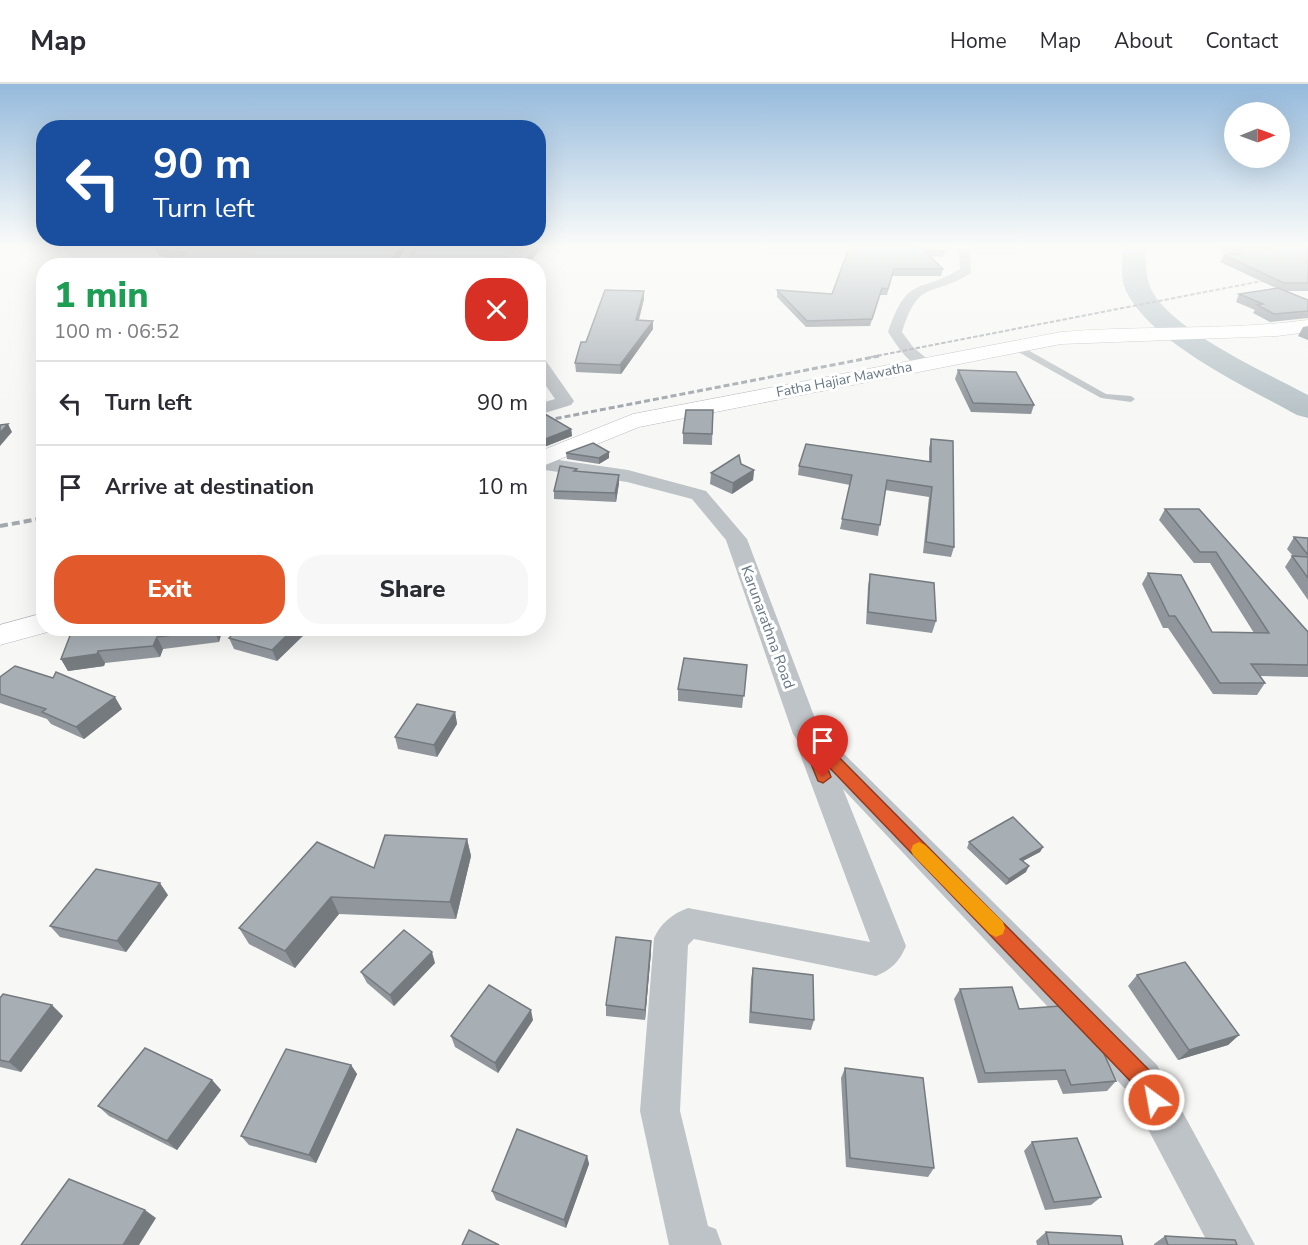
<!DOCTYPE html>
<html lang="en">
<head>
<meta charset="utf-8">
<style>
  :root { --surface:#fff; --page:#f7f7f7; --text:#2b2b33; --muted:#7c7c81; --line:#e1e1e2; --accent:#e25a2b }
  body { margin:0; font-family:"Nunito Sans",sans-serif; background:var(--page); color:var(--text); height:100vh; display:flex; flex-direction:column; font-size:22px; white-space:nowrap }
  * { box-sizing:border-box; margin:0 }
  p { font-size:20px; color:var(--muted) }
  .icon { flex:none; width:33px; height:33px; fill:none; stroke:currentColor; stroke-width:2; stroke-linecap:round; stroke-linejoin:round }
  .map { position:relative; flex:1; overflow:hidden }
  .sheet { position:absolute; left:36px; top:174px; width:510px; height:378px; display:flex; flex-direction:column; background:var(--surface); border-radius:24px; box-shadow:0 6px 24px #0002 }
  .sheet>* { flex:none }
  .hud { position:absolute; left:36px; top:36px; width:510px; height:126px; border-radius:24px; box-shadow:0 6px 24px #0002; background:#1a4fa0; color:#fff; overflow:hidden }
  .needle { width:39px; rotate:89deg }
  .buttons { position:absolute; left:1224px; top:18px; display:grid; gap:12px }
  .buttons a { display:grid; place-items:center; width:66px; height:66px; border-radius:50%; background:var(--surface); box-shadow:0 6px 24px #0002; font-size:30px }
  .pin { position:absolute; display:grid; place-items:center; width:51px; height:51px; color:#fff; margin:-62px -26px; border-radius:50% 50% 50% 0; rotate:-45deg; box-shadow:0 0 6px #0007 }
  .pin .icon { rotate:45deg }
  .me { position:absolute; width:66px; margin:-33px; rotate:328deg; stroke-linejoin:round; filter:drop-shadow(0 0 4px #0008) }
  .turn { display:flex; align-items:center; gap:21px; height:126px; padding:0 18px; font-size:27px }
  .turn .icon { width:78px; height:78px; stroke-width:2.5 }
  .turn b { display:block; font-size:42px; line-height:51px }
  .round { display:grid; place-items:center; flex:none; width:63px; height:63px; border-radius:24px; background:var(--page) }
  .overview { display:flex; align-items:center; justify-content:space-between; height:102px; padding:0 18px }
  h1 { font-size:36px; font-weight:800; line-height:45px; color:#1e9e55 }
  .action { display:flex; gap:12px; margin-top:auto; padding:12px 18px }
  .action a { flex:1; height:69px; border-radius:24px; background:var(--accent); color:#fff; font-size:24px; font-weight:800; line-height:69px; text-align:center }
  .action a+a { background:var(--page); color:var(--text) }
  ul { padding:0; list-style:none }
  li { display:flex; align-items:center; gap:18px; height:84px; padding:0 18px; border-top:2px solid var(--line) }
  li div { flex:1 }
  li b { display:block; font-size:22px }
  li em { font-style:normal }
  header { display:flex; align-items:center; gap:36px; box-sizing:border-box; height:84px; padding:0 30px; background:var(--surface); border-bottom:2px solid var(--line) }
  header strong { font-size:28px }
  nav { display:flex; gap:33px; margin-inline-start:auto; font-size:21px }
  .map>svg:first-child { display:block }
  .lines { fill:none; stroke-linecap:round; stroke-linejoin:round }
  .river { fill:#b9c4c9; fill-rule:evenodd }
  .secondary-casing { stroke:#b3b8bd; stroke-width:1 }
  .lane { fill:#bec3c7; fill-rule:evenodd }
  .street { fill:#bec3c7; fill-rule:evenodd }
  .secondary { fill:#fff; fill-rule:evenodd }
  .rail-far2 { stroke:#a2a8ae; stroke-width:2; stroke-dasharray:4.5 2; stroke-linecap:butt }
  .rail-far1 { stroke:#a2a8ae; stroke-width:3; stroke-dasharray:6 3; stroke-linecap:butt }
  .rail { stroke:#a2a8ae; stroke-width:4; stroke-dasharray:8 4; stroke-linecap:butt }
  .wall { fill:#90969c }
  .shaded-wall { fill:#757a7f }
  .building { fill:#a7afb5; stroke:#757a7f; stroke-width:1.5 }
  .route { fill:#e25a2b; stroke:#933a1c; stroke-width:1.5 }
  .slow { fill:#f59e0b }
  .labels { text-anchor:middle; stroke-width:6; stroke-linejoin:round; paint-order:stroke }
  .far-street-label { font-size:14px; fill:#677785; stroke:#fff }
  .street-label { font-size:15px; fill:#677785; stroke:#fff }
</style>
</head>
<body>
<header>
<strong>Map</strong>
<nav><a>Home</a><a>Map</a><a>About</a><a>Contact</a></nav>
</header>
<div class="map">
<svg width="1308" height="1161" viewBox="0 0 1308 1161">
  <rect width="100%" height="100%" fill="#f7f8f5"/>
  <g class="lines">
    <path class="river" d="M1123 161H1145C1146 176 1145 194 1152 207 1173 247 1267 289 1308 311V334L1297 331C1247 303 1152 260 1126 207 1120 194 1122 176 1123 161Z"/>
    <defs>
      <g id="secondary">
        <path d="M1308 236V248L1277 252 1061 260 639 343 538 384V368L633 330 1061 248C1143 241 1226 247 1308 236Z"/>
        <polygon points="44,529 44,544 55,546 0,561 0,541"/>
      </g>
    </defs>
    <use href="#secondary" class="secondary-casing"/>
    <polygon class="lane" points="1013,261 1019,261 1106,310 1131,312 1135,315 1131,318 1101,314 1013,265"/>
    <g class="street">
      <polygon points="410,161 422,161 408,182 395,182"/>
      <path d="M958 161H970L971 189C931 214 919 194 902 248L913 263 932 279 930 282C911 287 897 261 888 248 908 190 917 211 960 185Z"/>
      <polygon points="538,272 544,274 574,317 571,321 538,331 538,320 555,315 538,290"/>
      <path d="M538 373 628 386 706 407 747 455 819 645 1157 981 1255 1161H1209L1129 1009 843 705 906 862C900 877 891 886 876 892L694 855 688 861 680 1027 708 1142 716 1145 722 1161H669L640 1027 654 854C661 839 672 830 688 824L870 858 797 662 799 659 793 650 726 456 692 415 627 398 538 385Z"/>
    </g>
    <use href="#secondary" class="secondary"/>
    <polyline class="rail-far2" points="871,273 1308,188"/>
    <polyline class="rail-far1" points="538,338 879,272"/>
    <polyline class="rail" points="0,442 44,434"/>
  </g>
  <g class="wall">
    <polygon points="163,161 407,161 398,176 409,176 417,161 544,161 527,182 163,182 177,175 159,172 156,165"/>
    <polygon points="904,161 945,167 943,173 929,172 943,185 941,192 892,192 887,211 880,211 870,242 806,243 777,213 777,206 832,210"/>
    <polygon points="1214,161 1308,161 1308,207 1285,207 1308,216 1308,234 1270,238 1253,229 1255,226 1236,218 1239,210 1276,204 1220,178 1224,171 1228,171"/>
    <polygon points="644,215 639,236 653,245 621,290 576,288 575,279 586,258"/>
    <polygon points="1308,242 1308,256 1298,252 1303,243"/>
    <polygon points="958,286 1034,321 1031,330 971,328 955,295"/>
    <polygon points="538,326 571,345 572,352 544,363 538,356"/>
    <polygon points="713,326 712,361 683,360 683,349"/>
    <polygon points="931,355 954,463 951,473 923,469 929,413 885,406 878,452 840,445 850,401 798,391 799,382 929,378 929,364"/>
    <polygon points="566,369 609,374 599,380 567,375"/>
    <polygon points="577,385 577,387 619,391 619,399 616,418 554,415 554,407"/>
    <polygon points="754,386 753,396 732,410 710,400 711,389"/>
    <polygon points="1165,425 1199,425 1308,548 1308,593 1260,592 1265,599 1257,611 1213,610 1168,544 1163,544 1142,500 1148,489 1212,548 1254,549 1210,479 1194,479 1159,436"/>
    <polygon points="1294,453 1308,454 1308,516 1285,483 1292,472 1293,472 1287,465"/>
    <polygon points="870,490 936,537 932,549 866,540 868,502"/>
    <polygon points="73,544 223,544 219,558 163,565 160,573 105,579 104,582 68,587 61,575"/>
    <polygon points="238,544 311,544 277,577 234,565 229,554"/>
    <polygon points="747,581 742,624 678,617 678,605"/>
    <polygon points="0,593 122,625 84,655 51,640 47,635 0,619"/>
    <polygon points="455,628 457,640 437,673 398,665 395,653"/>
    <polygon points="467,755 471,772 456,835 339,830 295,884 249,860 239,844 374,784"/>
    <polygon points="969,758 1043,763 1040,768 1023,777 1026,788 1006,801 967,764"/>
    <polygon points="168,811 126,868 60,853 50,842"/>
    <polygon points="651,857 651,868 645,936 606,932 606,921"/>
    <polygon points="435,879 394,922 367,899 361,888"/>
    <polygon points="753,884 814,936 811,946 749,939 751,895"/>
    <polygon points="1137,891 1239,951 1228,961 1178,976 1128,902"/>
    <polygon points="960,905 1019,925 1116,997 1107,1007 1063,1010 1057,996 978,999 954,915"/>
    <polygon points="0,914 63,932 21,988 0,983"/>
    <polygon points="533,936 498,989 455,963 451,952"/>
    <polygon points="351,981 357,990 316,1079 249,1061 241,1052"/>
    <polygon points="845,984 934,1084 928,1093 846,1083 841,994"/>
    <polygon points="212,996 221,1006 177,1066 109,1032 98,1022"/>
    <polygon points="1032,1058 1101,1113 1091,1121 1045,1126 1024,1067"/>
    <polygon points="587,1072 589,1080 566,1144 496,1116 492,1107"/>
    <polygon points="1046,1148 1123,1161 1037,1161 1036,1157"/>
    <polygon points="1165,1152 1237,1161 1154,1161 1154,1160"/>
  </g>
  <g class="shaded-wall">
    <polygon points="402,161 407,161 395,182 392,177"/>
    <polygon points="538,161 544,161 527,182 520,182"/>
    <polygon points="644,207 644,215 636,245 636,236"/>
    <polygon points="653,237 653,245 621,290 620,281"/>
    <polygon points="8,340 12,348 0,362 0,349"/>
    <polygon points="571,345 572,352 544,363 543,356"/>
    <polygon points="609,368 609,374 599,380 599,374"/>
    <polygon points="754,386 753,396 732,410 733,399"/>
    <polygon points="619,391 619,399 616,418 615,409"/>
    <polygon points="214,544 223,544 219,558 214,546"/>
    <polygon points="294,544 311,544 277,577 272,566"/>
    <polygon points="157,553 163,565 160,573 153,562"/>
    <polygon points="98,567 105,579 104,582 68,587 61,575"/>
    <polygon points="115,613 122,625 84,655 76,643"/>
    <polygon points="455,628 457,640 437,673 434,661"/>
    <polygon points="467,755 471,772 456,835 450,818"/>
    <polygon points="1043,763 1040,768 1017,780 1020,775"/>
    <polygon points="1029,782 1026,788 1006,801 1009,795"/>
    <polygon points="160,799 168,811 126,868 117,857"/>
    <polygon points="331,813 339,830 295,884 285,867"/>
    <polygon points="651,857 651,868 645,936 645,926"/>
    <polygon points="432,868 435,879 394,922 390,911"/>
    <polygon points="52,921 63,932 21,988 9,978"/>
    <polygon points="531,926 533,936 498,989 495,979"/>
    <polygon points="1239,951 1228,961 1178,976 1189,966"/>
    <polygon points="351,981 357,990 316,1079 309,1071"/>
    <polygon points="212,996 221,1006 177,1066 167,1057"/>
    <polygon points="587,1072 589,1080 566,1144 564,1136"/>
    <polygon points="145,1126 156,1134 139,1161 123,1161"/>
  </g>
  <g class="building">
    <polygon points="163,161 402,161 392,177 409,176 417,161 538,161 520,182 163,182 187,169 156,165"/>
    <polygon points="850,161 904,161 945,167 922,165 943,185 894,185 888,205 882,204 872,235 807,237 777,206 832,210"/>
    <polygon points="1228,161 1308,161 1308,199 1284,199 1224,171 1240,170"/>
    <polygon points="1278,204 1308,216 1308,227 1274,230 1257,221 1263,220 1239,210"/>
    <polygon points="605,206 644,207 636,236 653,237 620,281 575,279 581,258 586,258"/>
    <polygon points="958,286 1016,288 1034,321 973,319"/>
    <polygon points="538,326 571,345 543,356 538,350"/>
    <polygon points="686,326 713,326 712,350 683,349"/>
    <polygon points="8,340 0,349 0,341"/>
    <polygon points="931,355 953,357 954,463 926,458 932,403 887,396 880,441 842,435 852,391 799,382 806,360 931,378"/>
    <polygon points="593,359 609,368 599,374 566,369"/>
    <polygon points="739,371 741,380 754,386 733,399 711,389"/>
    <polygon points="560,382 577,385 574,387 619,391 615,409 554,407"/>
    <polygon points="1165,425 1199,425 1308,548 1308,581 1251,580 1265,599 1220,599 1175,532 1169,532 1148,489 1181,491 1212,548 1269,549 1216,468 1200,468"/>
    <polygon points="1294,453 1308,454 1308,471"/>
    <polygon points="1292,472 1308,473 1308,494"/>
    <polygon points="870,490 934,499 936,537 868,528"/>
    <polygon points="73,544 214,544 214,546 157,553 153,562 98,567 97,570 61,575"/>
    <polygon points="238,544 294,544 272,566 229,554"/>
    <polygon points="684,574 747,581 744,612 678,605"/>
    <polygon points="15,582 53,594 56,588 115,613 76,643 42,628 46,625 0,610 0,593"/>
    <polygon points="417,620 455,628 434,661 395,653"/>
    <polygon points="1013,733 1043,763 1020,775 1029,782 1009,795 969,758"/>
    <polygon points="385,751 467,755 450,818 331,813 285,867 239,844 317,758 374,784"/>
    <polygon points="96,785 160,799 117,857 50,842"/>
    <polygon points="404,846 432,868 390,911 361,888"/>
    <polygon points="616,853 651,857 645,926 606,921"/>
    <polygon points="1185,878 1239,951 1189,966 1137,891"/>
    <polygon points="753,884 813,891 814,936 751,928"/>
    <polygon points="489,901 531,926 495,979 451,952"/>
    <polygon points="1012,903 1019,925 1061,922 1101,963 1116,997 1071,1001 1065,986 985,989 960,905"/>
    <polygon points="3,910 52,921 9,978 0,976 0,914"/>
    <polygon points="145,964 212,996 167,1057 98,1022"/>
    <polygon points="286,965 351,981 309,1071 241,1052"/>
    <polygon points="845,984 923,994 934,1084 850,1074"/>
    <polygon points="517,1045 587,1072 564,1136 492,1107"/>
    <polygon points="1077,1054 1101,1113 1054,1118 1032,1058"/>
    <polygon points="69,1095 145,1126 123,1161 21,1161"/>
    <polygon points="469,1146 499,1161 462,1161"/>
    <polygon points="1046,1148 1121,1152 1123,1161 1049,1161"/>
    <polygon points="1165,1152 1235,1156 1237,1161 1168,1161"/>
  </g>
  <linearGradient id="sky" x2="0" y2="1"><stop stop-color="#95badc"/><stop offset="0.5" stop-color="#fbfcfa"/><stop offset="1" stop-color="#fbfcfa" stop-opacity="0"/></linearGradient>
  <rect width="1308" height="324" fill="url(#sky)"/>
  <polygon class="route" points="807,645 812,646 1150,987 1165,1016 1161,1023 1154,1026 1146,1023 1135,1002 826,680 831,693 823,699 818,697 799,650"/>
  <polygon class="slow" points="919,758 925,761 1003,838 1005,844 1003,850 996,853 990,850 913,771 911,766 913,761"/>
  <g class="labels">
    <g class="far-street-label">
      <text transform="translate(844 295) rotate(-11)" y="5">Fatha Hajiar Mawatha</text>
    </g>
    <g class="street-label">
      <text transform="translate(768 543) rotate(70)" y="5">Karunarathna Road</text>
    </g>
  </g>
</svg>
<div class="buttons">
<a><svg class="needle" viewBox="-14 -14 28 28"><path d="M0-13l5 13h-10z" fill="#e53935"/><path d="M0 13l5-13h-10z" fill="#7c7c81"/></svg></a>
</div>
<div class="pin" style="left:823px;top:693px;background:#d93025"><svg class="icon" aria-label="arrive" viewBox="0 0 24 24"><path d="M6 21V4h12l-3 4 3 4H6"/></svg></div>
<svg class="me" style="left:1154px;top:1016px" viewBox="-20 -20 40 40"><circle r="17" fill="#e25a2b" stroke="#fff" stroke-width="3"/><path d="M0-11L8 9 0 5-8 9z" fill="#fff"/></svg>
<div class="hud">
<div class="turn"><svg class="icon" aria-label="left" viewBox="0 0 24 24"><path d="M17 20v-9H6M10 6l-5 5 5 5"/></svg><div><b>90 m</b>Turn left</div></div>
</div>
<section class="sheet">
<div class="overview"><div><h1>1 min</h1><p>100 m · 06:52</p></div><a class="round" style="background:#d93025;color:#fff"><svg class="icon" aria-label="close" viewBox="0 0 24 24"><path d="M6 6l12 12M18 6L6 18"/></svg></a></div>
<ul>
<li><svg class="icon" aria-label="left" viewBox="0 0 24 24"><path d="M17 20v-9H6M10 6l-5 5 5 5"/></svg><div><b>Turn left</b></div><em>90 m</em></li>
<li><svg class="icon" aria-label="arrive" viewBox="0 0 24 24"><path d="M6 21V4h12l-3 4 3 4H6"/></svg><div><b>Arrive at destination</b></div><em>10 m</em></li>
</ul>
<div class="action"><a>Exit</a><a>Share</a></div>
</section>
</div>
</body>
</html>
